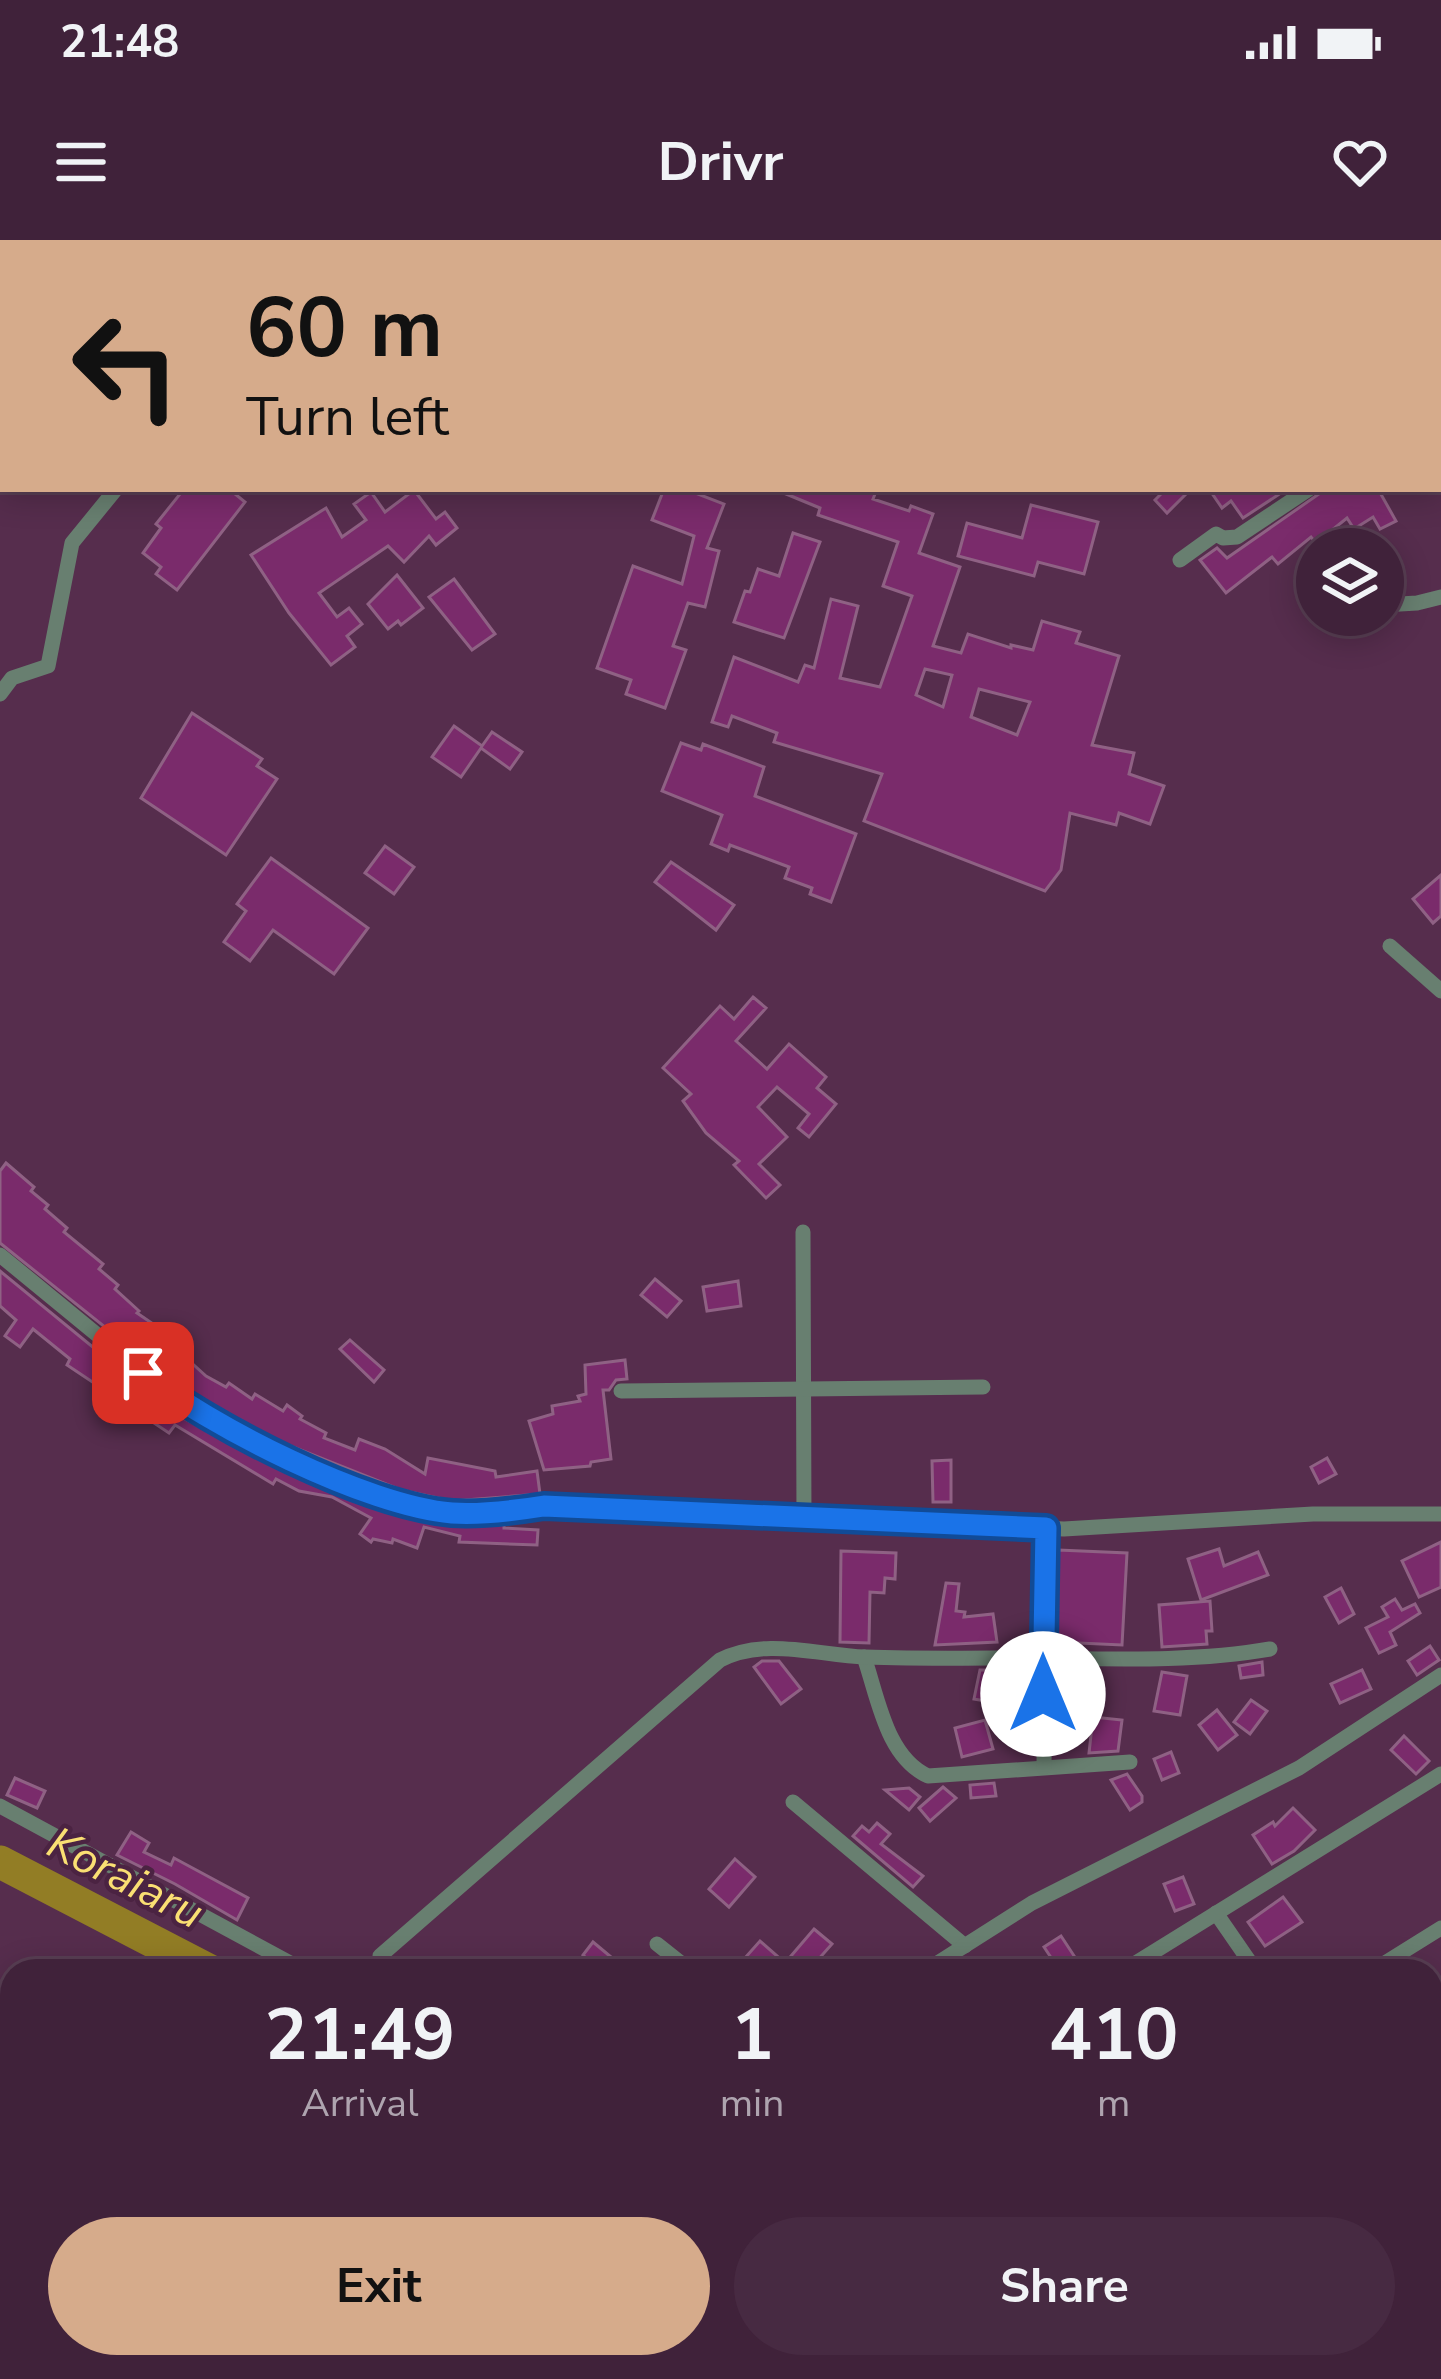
<!DOCTYPE html>
<html lang="en">
<head>
<meta charset="utf-8">
<style>
  :root { --surface:#40223a; --page:#472a42; --text:#f1f3f6; --muted:#aea4af; --line:#593f54; --accent:#d6ab8b }
  body { margin:0; font-family:"Nunito Sans",sans-serif; background:var(--page); color:var(--text); height:100vh; display:flex; flex-direction:column; font-size:45px; white-space:nowrap }
  * { box-sizing:border-box; margin:0 }
  p { font-size:39px; color:var(--muted) }
  .icon { flex:none; width:66px; height:66px; fill:none; stroke:currentColor; stroke-width:2; stroke-linecap:round; stroke-linejoin:round }
  .map { position:relative; flex:1; overflow:hidden }
  .side { position:absolute; left:0px; top:1719px; width:1443px; height:420px; display:flex; flex-direction:column; background:var(--surface); border-radius:36px 36px 0 0; box-shadow:0 6px 30px #0003,0 0 0 3px var(--line) }
  .side>* { flex:none }
  .guide { position:absolute; left:0px; top:0px; width:1443px; height:252px; box-shadow:0 6px 30px #0003,0 0 0 3px var(--line); background:#d6ab8b; color:#111; overflow:hidden }
  .buttons { position:absolute; left:1296px; top:288px; display:grid; gap:24px }
  .buttons a { display:grid; place-items:center; width:108px; height:108px; border-radius:50%; background:var(--surface); box-shadow:0 6px 30px #0003,0 0 0 3px var(--line); font-size:60px }
  .pin { position:absolute; display:grid; place-items:center; width:102px; height:102px; color:#fff; margin:-51px; border-radius:24px; box-shadow:0 6px 18px #0006 }
  .me { position:absolute; width:132px; margin:-66px; rotate:0deg; stroke-linejoin:round; filter:drop-shadow(0 0 9px #0008) }
  .turn { display:flex; align-items:center; gap:42px; height:252px; padding:0 48px; font-size:54px }
  .turn .icon { width:156px; height:156px; stroke-width:2.5 }
  .turn b { display:block; font-size:84px; line-height:102px }
  .eta { display:flex; justify-content:space-evenly; align-items:center; height:204px; text-align:center }
  .eta b { font-size:72px; font-weight:700; line-height:84px }
  .button { display:flex; gap:24px; margin-top:auto; padding:24px 48px }
  .button a { flex:1; height:138px; border-radius:72px; background:var(--accent); color:#111; font-size:48px; font-weight:700; line-height:138px; text-align:center }
  .button a+a { background:var(--page); color:var(--text) }
  .status { display:flex; justify-content:space-between; align-items:center; height:84px; padding:0 60px; background:var(--surface); direction:ltr }
  .status svg { height:33px; fill:currentColor }
  header { display:flex; justify-content:space-between; align-items:center; height:156px; padding:0 48px; background:var(--surface); font-size:54px; font-weight:700 }
  .map>svg:first-child { display:block }
  .lines { fill:none; stroke-linecap:round; stroke-linejoin:round }
  .river { stroke:#927d25; stroke-width:33 }
  .building { fill:#7a2b6b; stroke:#8f6184; stroke-width:3; fill-rule:evenodd }
  .street { stroke:#687f70; stroke-width:15 }
  .route-casing { stroke:#114b97; stroke-width:30 }
  .route { stroke:#1a73e8; stroke-width:21 }
  .labels { text-anchor:middle; stroke-width:9; stroke-linejoin:round; paint-order:stroke }
  .water-label { font-size:45px; font-style:italic; fill:#fadf73; stroke:#4b2342 }
</style>
</head>
<body>
<div class="status"><b>21:48</b><svg viewBox="0 0 49 12"><path d="M0 12V9h3v3zM5 12V6h3v6zM10 12V3h3v9zM15 12V0h3v12zM26 1h20v11H26zM47 4h2v5h-2z"/></svg></div>
<header><svg class="icon" aria-label="menu" viewBox="0 0 24 24"><path d="M4 6h16M4 12h16M4 18h16"/></svg>Drivr<svg class="icon" aria-label="heart" viewBox="0 0 24 24"><path d="M12 20l-8-8c-3-5 5-10 8-4 3-6 11-1 8 4z"/></svg></header>
<div class="map">
<svg width="1441" height="2139" viewBox="0 0 1441 2139">
  <rect width="100%" height="100%" fill="#562d4d"/>
  <g class="lines">
    <g class="river">
      <polyline points="0,1622 210,1731"/>
      <polyline points="947,2127 966,2139"/>
    </g>
  </g>
  <g class="building">
    <polygon points="184,249 229,249 245,262 177,350 156,334 161,327 143,313 161,288 156,284"/>
    <polygon points="664,249 685,249 724,264 707,308 719,311 705,367 688,363 673,406 686,410 665,468 626,454 631,440 597,428 633,326 682,344 694,296 652,280"/>
    <path d="M774 249H877L873 259 909 271 911 266 933 274 919 313 960 327 933 406 961 413 968 394 1011 408V405L1033 410 1042 381 1080 392 1076 403 1119 416 1092 505 1134 513 1129 534 1164 546 1150 584 1119 573 1116 585 1070 573 1061 630 1045 651 864 581 882 534 774 502 777 493 732 476 728 487 712 482 734 417 798 442 805 425 814 428 831 359 858 366 840 438 880 447 912 356 883 346 898 302 818 275 820 268ZM925 429 952 435 943 467 916 455ZM979 449 1030 462 1017 495 971 477Z"/>
    <polygon points="1166,249 1191,249 1167,273 1155,260"/>
    <polygon points="1209,249 1287,249 1243,278 1231,261 1222,268"/>
    <polygon points="1326,249 1378,249 1396,281 1380,289 1373,277 1354,289 1347,278 1316,303 1311,297 1278,324 1272,317 1226,353 1200,320 1217,308 1227,318"/>
    <polygon points="414,250 436,279 445,272 457,288 436,305 429,296 404,322 388,306 319,353 337,377 349,368 362,384 347,396 355,407 331,425 289,373 251,315 326,268 342,297 366,280 354,264 371,252 385,272"/>
    <polygon points="1031,265 1098,282 1084,334 1038,322 1034,336 958,316 967,283 1022,298"/>
    <polygon points="793,293 820,302 784,398 734,382 745,351 750,352 758,329 779,336"/>
    <polygon points="397,335 423,368 401,385 398,381 388,389 368,364"/>
    <polygon points="454,339 495,394 472,410 429,357"/>
    <polygon points="192,473 262,519 257,526 277,539 226,615 141,558"/>
    <polygon points="454,486 482,506 492,492 522,512 510,529 481,508 461,537 432,517"/>
    <polygon points="681,503 701,510 703,504 764,527 755,556 856,594 831,662 810,654 812,648 785,638 789,627 730,605 728,611 711,604 722,575 662,551"/>
    <polygon points="385,606 414,627 394,654 365,633"/>
    <polygon points="271,618 368,688 334,734 273,690 250,721 224,702 246,671 237,664"/>
    <polygon points="671,622 734,665 716,690 655,642"/>
    <polygon points="1441,635 1441,676 1433,683 1413,659"/>
    <polygon points="753,757 766,768 736,801 767,829 789,804 826,837 817,848 836,864 809,897 798,888 809,874 777,847 758,867 787,897 759,924 780,945 766,958 734,925 739,921 706,893 683,861 691,854 663,828 720,766 734,779"/>
    <polygon points="6,923 34,947 31,951 48,965 45,969 67,988 64,992 103,1024 99,1029 118,1045 115,1049 139,1071 137,1073 178,1101 173,1106 206,1136 226,1147 229,1143 252,1159 255,1154 283,1171 287,1165 302,1176 300,1179 326,1193 324,1198 355,1210 359,1199 385,1209 425,1234 428,1218 495,1231 496,1237 537,1231 540,1254 452,1261 401,1250 283,1203 186,1152 0,1003 0,931"/>
    <polygon points="0,1031 172,1172 272,1225 396,1274 449,1285 504,1284 504,1288 538,1290 537,1305 459,1302 460,1296 424,1287 417,1308 393,1299 392,1303 373,1299 371,1302 360,1294 371,1278 332,1257 299,1251 276,1239 273,1244 175,1185 169,1193 67,1125 70,1119 33,1089 20,1107 5,1096 16,1080 0,1066"/>
    <polygon points="655,1039 681,1061 667,1077 641,1055"/>
    <polygon points="738,1041 741,1066 707,1071 703,1047"/>
    <polygon points="350,1100 384,1130 374,1142 340,1109"/>
    <polygon points="625,1120 627,1139 616,1140 609,1150 603,1150 611,1219 591,1222 590,1226 544,1230 529,1181 553,1174 552,1166 580,1161 578,1156 586,1154 585,1125"/>
    <polygon points="1327,1218 1336,1234 1319,1243 1311,1227"/>
    <polygon points="951,1220 951,1262 933,1262 932,1221"/>
    <polygon points="1441,1302 1441,1347 1419,1357 1402,1321"/>
    <polygon points="1219,1309 1224,1326 1258,1312 1268,1335 1201,1360 1188,1319"/>
    <polygon points="1058,1310 1127,1313 1122,1405 1057,1402"/>
    <polygon points="841,1311 896,1313 895,1339 885,1338 884,1353 870,1352 869,1403 840,1402"/>
    <polygon points="946,1343 959,1344 956,1371 965,1372 964,1377 993,1374 997,1402 935,1405"/>
    <polygon points="1341,1348 1354,1374 1339,1383 1325,1357"/>
    <polygon points="1395,1359 1402,1370 1415,1364 1420,1373 1390,1392 1396,1405 1379,1413 1366,1388 1388,1377 1382,1367"/>
    <polygon points="1210,1361 1212,1391 1206,1391 1207,1404 1162,1407 1159,1365"/>
    <polygon points="1430,1406 1439,1420 1417,1435 1408,1421"/>
    <polygon points="762,1421 779,1421 801,1449 781,1464 754,1427"/>
    <polygon points="1262,1422 1263,1435 1241,1438 1239,1426"/>
    <polygon points="980,1430 997,1430 991,1462 974,1459"/>
    <polygon points="1362,1430 1371,1449 1340,1463 1331,1444"/>
    <polygon points="1162,1432 1187,1436 1180,1475 1154,1471"/>
    <polygon points="1251,1460 1267,1471 1250,1494 1234,1482"/>
    <polygon points="1217,1470 1237,1495 1218,1510 1199,1485"/>
    <polygon points="1093,1477 1122,1480 1118,1511 1089,1513"/>
    <polygon points="985,1480 993,1509 962,1517 955,1488"/>
    <polygon points="1404,1496 1429,1521 1416,1534 1391,1510"/>
    <polygon points="1171,1512 1179,1533 1162,1540 1154,1519"/>
    <polygon points="1127,1534 1142,1556 1142,1562 1130,1570 1111,1540"/>
    <polygon points="15,1538 45,1551 37,1568 7,1555"/>
    <polygon points="994,1543 996,1556 971,1558 970,1545"/>
    <polygon points="943,1547 956,1558 930,1581 919,1568"/>
    <polygon points="909,1548 920,1557 909,1570 885,1550"/>
    <polygon points="1293,1568 1315,1590 1294,1611 1272,1624 1253,1595 1273,1582 1275,1586"/>
    <polygon points="877,1583 890,1594 881,1604 923,1636 913,1647 853,1596 862,1586 869,1592"/>
    <polygon points="131,1592 149,1603 144,1612 171,1625 174,1618 248,1658 237,1680 175,1644 117,1615"/>
    <polygon points="735,1619 755,1637 729,1667 709,1649"/>
    <polygon points="1183,1637 1194,1664 1175,1671 1164,1644"/>
    <polygon points="1283,1657 1302,1682 1265,1706 1248,1682"/>
    <polygon points="814,1689 832,1704 808,1731 759,1731 744,1719 760,1701 785,1723"/>
    <polygon points="1061,1696 1084,1731 1060,1731 1044,1707"/>
    <polygon points="593,1702 611,1717 600,1730 583,1715"/>
  </g>
  <g class="lines">
    <g class="street">
      <polyline points="286,0 288,3"/>
      <polyline points="425,0 427,3"/>
      <polyline points="569,0 572,3"/>
      <polyline points="155,3 156,0"/>
      <polyline points="324,3 327,0"/>
      <polyline points="515,3 518,0"/>
      <polyline points="630,3 633,0"/>
      <polyline points="1316,3 1320,0"/>
      <polyline points="1440,164 1441,163"/>
      <polyline points="1180,320 1216,294 1223,298 1237,297 1309,249"/>
      <polyline points="1383,365 1417,363 1441,357"/>
      <polyline points="0,454 12,438 48,426 72,303 116,249"/>
      <polyline points="1390,706 1441,751"/>
      <polyline points="803,992 804,1279"/>
      <polyline points="0,1015 179,1162 278,1214 398,1262 451,1273 500,1272 544,1266 1064,1289 1313,1274 1441,1274"/>
      <polyline points="621,1151 983,1147"/>
      <path d="M864 1417C878 1457 886 1517 928 1536L1130 1522"/>
      <polyline points="1044,1527 1046,1288"/>
      <polyline points="793,1562 965,1706"/>
      <polyline points="0,1566 305,1731"/>
      <polyline points="1216,1673 1256,1731"/>
      <polyline points="657,1704 691,1731"/>
      <path d="M380 1716 720 1420C765 1397 817 1415 865 1417 923 1419 982 1418 1040 1418 1116 1419 1195 1422 1270 1409"/>
      <polyline points="925,1731 1032,1663 1299,1528 1441,1435"/>
      <polyline points="1123,1731 1441,1534"/>
      <polyline points="1372,1731 1441,1688"/>
      <polyline points="1431,1838 1441,1831"/>
      <polyline points="1431,1951 1441,1944"/>
      <polyline points="1282,2127 1297,2139"/>
      <polyline points="1179,2139 1199,2127"/>
      <polyline points="1419,2139 1441,2121"/>
    </g>
  </g>
  <g class="lines">
    <defs>
      <path id="route" d="M143 1133C209 1186 367 1266 452 1273 482 1275 513 1271 544 1266L1046 1288 1043 1454"/>
    </defs>
    <use href="#route" class="route-casing"/>
    <use href="#route" class="route"/>
  </g>
  <g class="labels">
    <g class="water-label">
      <text transform="translate(126 1637) rotate(27)" y="16">Koraiaru</text>
    </g>
  </g>
</svg>
<div class="buttons">
<a><svg class="icon" aria-label="layers" viewBox="0 0 24 24"><path d="M12 4l9 5-9 5-9-5zM3 14l9 5 9-5"/></svg></a>
</div>
<div class="pin" style="left:143px;top:1133px;background:#d93025"><svg class="icon" aria-label="arrive" viewBox="0 0 24 24"><path d="M6 21V4h12l-3 4 3 4H6"/></svg></div>
<svg class="me" style="left:1043px;top:1454px" viewBox="-20 -20 40 40"><circle r="19" fill="#fff"/><path d="M0-13L10 11 0 6-10 11z" fill="#1a73e8"/></svg>
<div class="guide">
<div class="turn"><svg class="icon" aria-label="left" viewBox="0 0 24 24"><path d="M17 20v-9H6M10 6l-5 5 5 5"/></svg><div><b>60 m</b>Turn left</div></div>
</div>
<section class="side">
<div class="eta">
<div><b>21:49</b><p>Arrival</p></div>
<div><b>1</b><p>min</p></div>
<div><b>410</b><p>m</p></div>
</div>
<div class="button"><a>Exit</a><a>Share</a></div>
</section>
</div>
</body>
</html>
